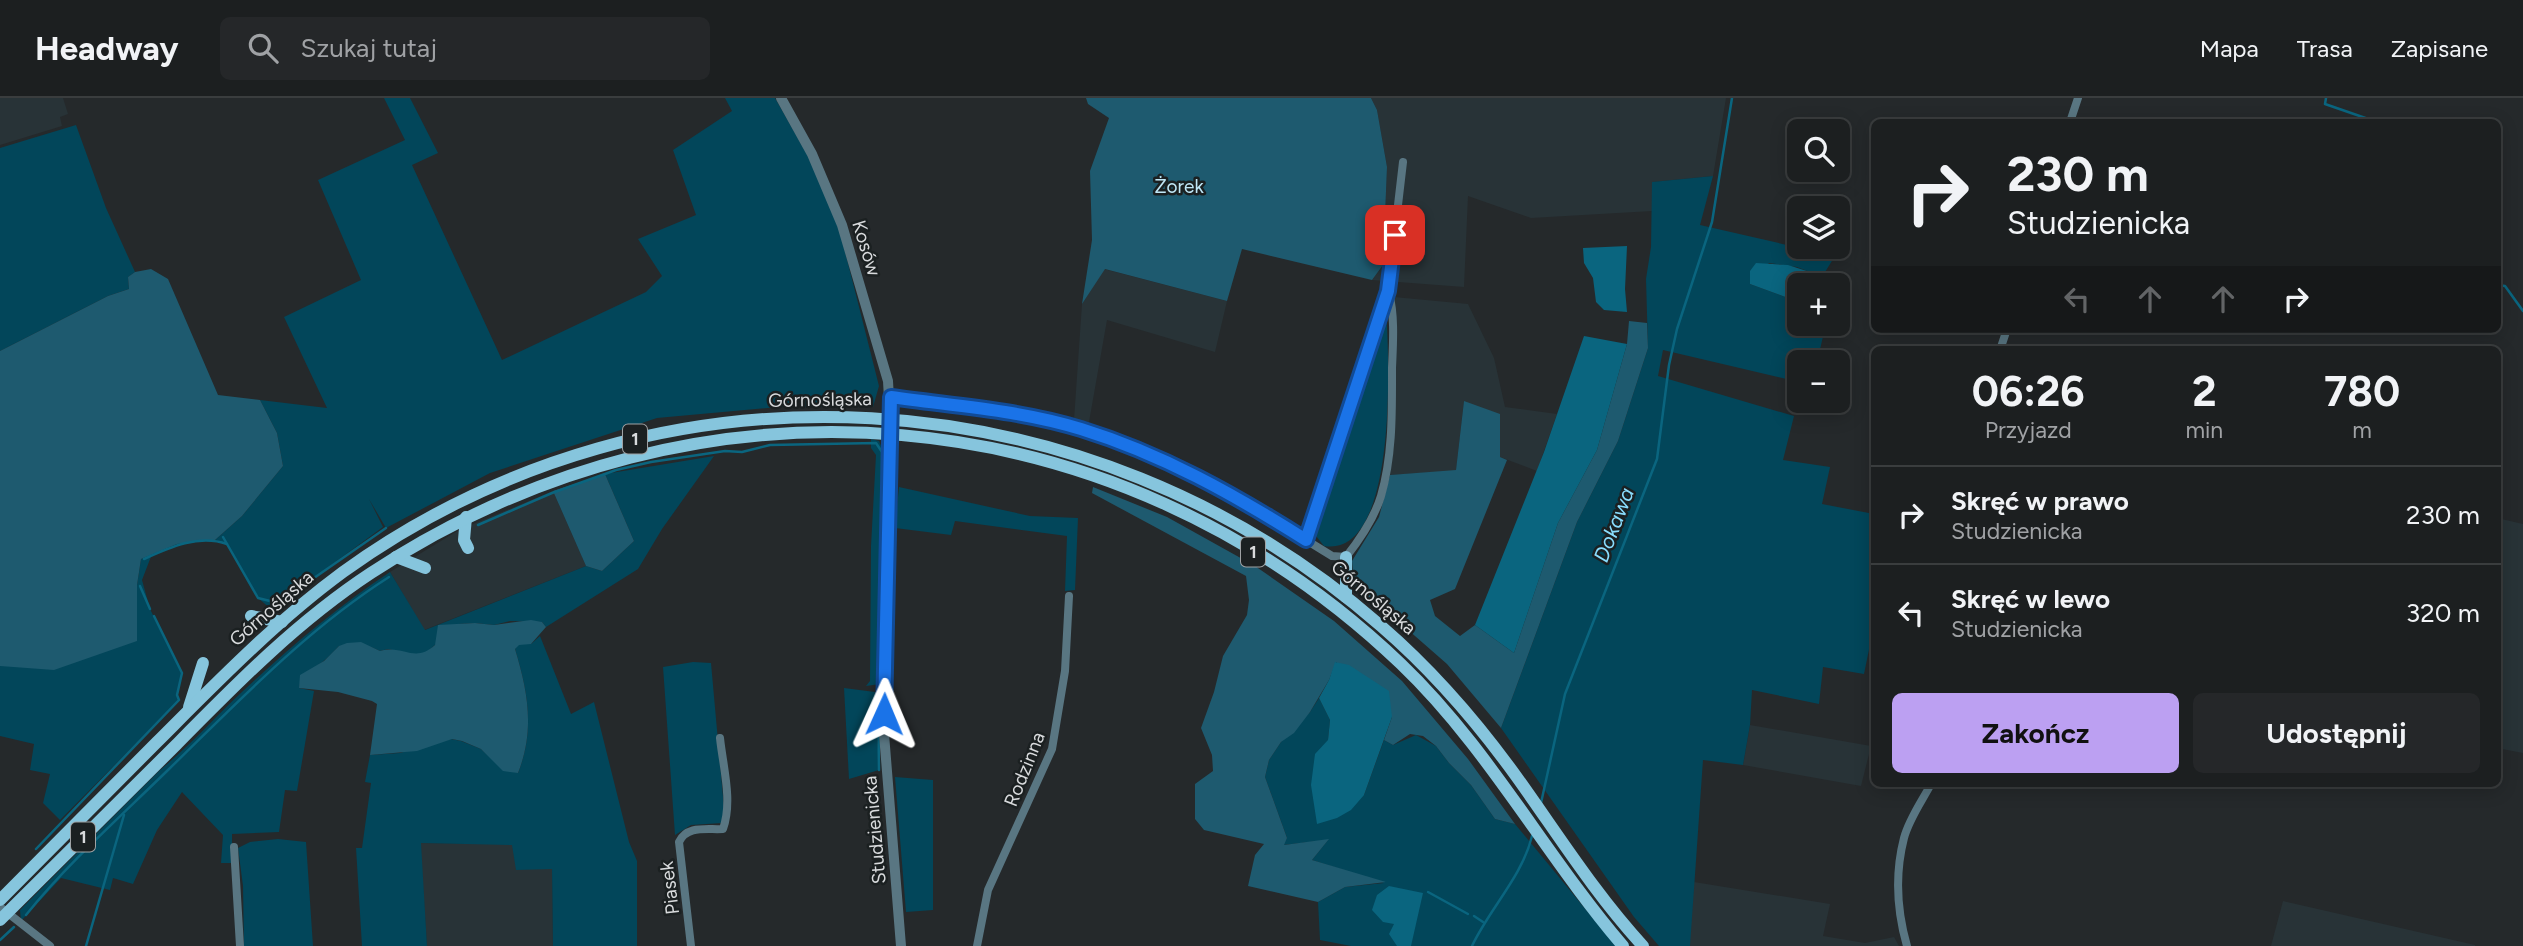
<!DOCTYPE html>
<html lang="pl">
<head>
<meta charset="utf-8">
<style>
  :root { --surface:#1c1f20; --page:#252729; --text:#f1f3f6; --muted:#a0a2a5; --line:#3a3d3e; --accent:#bca0f2 }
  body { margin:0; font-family:Figtree,sans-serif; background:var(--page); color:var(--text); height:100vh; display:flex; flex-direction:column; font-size:26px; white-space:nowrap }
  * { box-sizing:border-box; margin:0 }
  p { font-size:23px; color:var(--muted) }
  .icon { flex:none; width:38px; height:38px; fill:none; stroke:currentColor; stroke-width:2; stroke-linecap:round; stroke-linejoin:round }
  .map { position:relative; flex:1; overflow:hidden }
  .panel { position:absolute; left:1871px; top:248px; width:630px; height:441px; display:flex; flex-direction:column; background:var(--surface); border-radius:10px; box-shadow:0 4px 18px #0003,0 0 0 2px var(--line) }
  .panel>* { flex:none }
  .banner { position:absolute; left:1871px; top:21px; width:630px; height:214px; border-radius:10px; box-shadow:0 4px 18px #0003,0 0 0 2px var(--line); background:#1c1f20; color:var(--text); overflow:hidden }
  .buttons { position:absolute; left:1787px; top:21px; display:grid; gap:14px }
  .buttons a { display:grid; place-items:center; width:63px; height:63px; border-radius:10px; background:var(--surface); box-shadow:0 4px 18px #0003,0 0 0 2px var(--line); font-size:35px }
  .pin { position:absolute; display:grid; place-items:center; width:60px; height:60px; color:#fff; margin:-30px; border-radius:14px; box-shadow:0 4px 10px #0006 }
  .me { position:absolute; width:77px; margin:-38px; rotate:1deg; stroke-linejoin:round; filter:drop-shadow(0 0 5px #0008) }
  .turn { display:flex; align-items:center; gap:24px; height:147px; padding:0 21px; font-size:32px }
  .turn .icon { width:91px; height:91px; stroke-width:2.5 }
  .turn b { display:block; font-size:49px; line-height:60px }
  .lanes { display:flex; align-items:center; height:66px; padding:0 21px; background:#0003; justify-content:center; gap:35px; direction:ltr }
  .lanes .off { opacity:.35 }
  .eta { display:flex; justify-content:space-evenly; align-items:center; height:119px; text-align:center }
  .eta b { font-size:42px; font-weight:700; line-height:49px }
  .button { display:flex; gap:14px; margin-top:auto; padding:14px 21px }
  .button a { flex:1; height:80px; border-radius:10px; background:var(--accent); color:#111; font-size:28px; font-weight:700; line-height:80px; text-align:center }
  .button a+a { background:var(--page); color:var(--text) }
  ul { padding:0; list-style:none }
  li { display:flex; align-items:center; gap:21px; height:98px; padding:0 21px; border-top:2px solid var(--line) }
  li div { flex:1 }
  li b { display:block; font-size:26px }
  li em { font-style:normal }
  header { display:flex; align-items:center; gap:42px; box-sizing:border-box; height:98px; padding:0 35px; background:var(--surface); border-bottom:2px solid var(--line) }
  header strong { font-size:33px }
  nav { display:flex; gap:38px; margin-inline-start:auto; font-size:24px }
  .search { width:490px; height:63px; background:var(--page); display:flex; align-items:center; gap:18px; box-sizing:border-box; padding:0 24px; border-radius:10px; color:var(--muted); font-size:26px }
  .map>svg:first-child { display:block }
  .built { fill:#283337 }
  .green { fill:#02465a }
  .forest { fill:#1e5a6f }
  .water { fill:#0a657f }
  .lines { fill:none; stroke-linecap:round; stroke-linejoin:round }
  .stream { stroke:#0a657f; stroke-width:2.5 }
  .minor { stroke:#597682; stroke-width:8 }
  .tertiary { stroke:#597682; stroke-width:10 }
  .primary { stroke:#86c5dd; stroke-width:12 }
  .route-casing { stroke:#114b97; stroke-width:18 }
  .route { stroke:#1a73e8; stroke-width:12 }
  .labels { text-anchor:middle; stroke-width:5; stroke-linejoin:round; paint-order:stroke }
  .shield { fill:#1b2021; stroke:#9fa2a4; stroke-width:2 }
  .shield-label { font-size:18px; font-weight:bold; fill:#d8dadc }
  .park-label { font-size:19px; fill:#bfe7f7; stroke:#1b2021 }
  .street-label { font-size:19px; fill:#d8dadc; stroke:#1b2021 }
  .water-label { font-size:21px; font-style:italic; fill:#89ddfd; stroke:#1b2021 }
</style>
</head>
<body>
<header>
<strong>Headway</strong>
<div class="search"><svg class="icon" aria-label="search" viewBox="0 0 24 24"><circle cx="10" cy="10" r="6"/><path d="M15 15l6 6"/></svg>Szukaj tutaj</div>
<nav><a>Mapa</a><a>Trasa</a><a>Zapisane</a></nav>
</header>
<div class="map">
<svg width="2523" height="848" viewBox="0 0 2523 848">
  <rect width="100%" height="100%" fill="#25292b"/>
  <g class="built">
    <polygon points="0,0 63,0 68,16 60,19 62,28 0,47"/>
    <polygon points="1371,0 1726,0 1713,78 1653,84 1652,113 1531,120 1468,98 1464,189 1372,182 1383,167 1387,69 1377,12"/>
    <polygon points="1104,171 1227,203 1215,254 1107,222 1089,324 1074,322 1082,206"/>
    <polygon points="1394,199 1468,206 1494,260 1505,309 1557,316 1537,373 1500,359 1464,303 1456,373 1390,377 1394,347"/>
    <polygon points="553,393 586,468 424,532 390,474 459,432"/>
    <polygon points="2497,420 2523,426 2523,655 2497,650"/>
    <polygon points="1750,627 1871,648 1861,688 1743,667"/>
    <polygon points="420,745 513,746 552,770 553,848 427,848"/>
    <polygon points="1694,784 1830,806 1823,838 1865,845 1894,839 1899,848 1689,848"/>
    <polygon points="2283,803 2475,847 2475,848 2271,848"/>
  </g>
  <g class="green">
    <polygon points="384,0 410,0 438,55 412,67 502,262 646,194 662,178 638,141 696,117 673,52 732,13 725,0 775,0 831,98 879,288 873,309 779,309 657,320 490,375 386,430 369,401 383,429 271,511 258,500 227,446 215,442 242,418 283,368 277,335 260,302 327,310 284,219 361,182 318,82 405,42"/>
    <polygon points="76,27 106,110 135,174 128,179 129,191 108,198 0,253 0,50"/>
    <polygon points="1713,78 1700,127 1835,158 1817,187 1811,187 1810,174 1797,169 1769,165 1750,186 1799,204 1799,226 1826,226 1817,264 1799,264 1799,284 1663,252 1658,278 1794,318 1783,362 1830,369 1822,406 1874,416 1874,452 1871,465 1874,467 1874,527 1864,576 1823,569 1819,606 1752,592 1750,627 1743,667 1703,662 1690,848 1659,848 1634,819 1501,630 1577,424 1618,343 1648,250 1646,181 1651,149 1652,84"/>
    <path d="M1386 212C1389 256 1399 460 1324 448L1316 438V424Z"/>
    <polygon points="871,341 879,343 884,355 880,586 866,588 870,583 871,448 876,357 871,350"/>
    <path d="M714 358 662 431 638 471 546 529 542 524 510 523 494 527 475 525 458 526 426 555 414 557 388 551 380 553 371 549 339 548C335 552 331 557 326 561 315 571 302 573 299 590L314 593 297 693 285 692 279 734 232 736V765H221L223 737 182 694 157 732 133 786 113 780 110 792 61 780 21 823 20 812 160 672C190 648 215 619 243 593 289 550 337 509 390 474L425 532 586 468 602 473 634 443 605 376Z"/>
    <polygon points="899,389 1030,418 1078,420 1075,492 1065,493 1067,438 955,423 951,437 895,430"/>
    <polygon points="152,456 142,482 150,511 182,575 177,597 179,602 60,722 43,705 50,676 30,672 34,646 0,638 0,568 137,487 141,461"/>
    <path d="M540 538 571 616 594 604 629 744 637 763V848H553L552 771 516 772 512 747 421 745 427 848H362L356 750H362L371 685 365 684 370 657 400 655 451 641 461 643 481 651 492 661 518 675C535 632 528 594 515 551L518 546H531Z"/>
    <polygon points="693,564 711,565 724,710 722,725 691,727 675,737 663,569"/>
    <polygon points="844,590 875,594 879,672 849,681"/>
    <polygon points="1319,600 1330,622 1328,642 1364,697 1384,642 1393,647 1416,637 1436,648 1449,665 1471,687 1495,721 1515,726 1616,848 1351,848 1320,842 1318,804 1345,789 1384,785 1312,762 1328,742 1283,747 1287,740 1265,679 1269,662 1281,644 1310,614"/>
    <polygon points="895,679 933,682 933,812 906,814"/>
    <polygon points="278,741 306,744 313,848 244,848 243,788 238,750 250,744"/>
  </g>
  <g class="forest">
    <polygon points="1086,0 1371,0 1377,12 1387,69 1383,167 1372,182 1242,151 1227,203 1105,171 1082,206 1092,142 1090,73 1109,20 1088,6"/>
    <polygon points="151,171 168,181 218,297 260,302 277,335 283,368 242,418 215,442 177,446 141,461 137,487 137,543 54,572 0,568 0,253 108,198 129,191 128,179 135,174"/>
    <polygon points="1629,223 1647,225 1648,250 1618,343 1577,424 1501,630 1447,566 1391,517 1354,489 1352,463 1379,419 1390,377 1456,372 1464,303 1500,316 1500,359 1507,362 1455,491 1430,502 1435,518 1460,538 1475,527 1514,555 1558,425 1597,352 1627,246"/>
    <polygon points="605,376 634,443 602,473 586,468 553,393"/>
    <polygon points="1093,389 1167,419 1255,468 1334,523 1402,583 1468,661 1515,726 1495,721 1471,687 1449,665 1436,648 1423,638 1410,636 1393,647 1384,642 1392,619 1336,564 1329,582 1310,614 1294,635 1281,644 1269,662 1265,679 1287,740 1284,747 1329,741 1312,762 1386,784 1345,789 1318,804 1248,788 1255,757 1264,746 1204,732 1195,721 1195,686 1213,673 1212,657 1201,630 1214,594 1223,558 1247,517 1249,502 1246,478 1092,395"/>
    <path d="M531 522 542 524 546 529 531 546 519 547 515 551C528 594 535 632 518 675L503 673 481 651 462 643 452 641 417 653 370 657 377 606 372 603 338 594 299 590 300 577 324 563 339 548 347 545 361 544 380 553C404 546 414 566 435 547L438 527 475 525 494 527Z"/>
  </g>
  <g class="water">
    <polygon points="1627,148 1625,191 1627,214 1604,212 1596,204 1593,180 1584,165 1583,150"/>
    <polygon points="1756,165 1788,167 1810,174 1811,187 1799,187 1799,204 1750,186 1750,173"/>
    <polygon points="1584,238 1627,246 1597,352 1558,425 1514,555 1475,527 1544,354"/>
    <polygon points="1335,564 1349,567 1389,593 1392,619 1364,697 1351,712 1337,720 1317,726 1311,687 1315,656 1328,642 1330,622 1319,600 1329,582"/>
    <polygon points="1389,788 1423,795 1411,848 1397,848 1389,836 1394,826 1383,824 1372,812 1377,797"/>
  </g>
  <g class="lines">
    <g class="stream">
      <polyline points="2326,0 2325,6 2377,24"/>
      <polyline points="2497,187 2505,188 2523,213"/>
      <polyline points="478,427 552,395 616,372 651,364 725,353 742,354 770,347 876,345 882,354 882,381"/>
      <polyline points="223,439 258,500 278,505 386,430"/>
      <path d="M144 461C170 449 199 436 227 446"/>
      <polyline points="140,488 150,511"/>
      <polyline points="878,582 882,390"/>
      <polyline points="878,595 879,672"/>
      <polyline points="1541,705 1565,596 1657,361 1669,267 1677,231 1712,124 1732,0"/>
      <polyline points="36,751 179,602 177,597 182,575 154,518"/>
      <polyline points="1428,794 1468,816"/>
      <path d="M26 817C68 765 120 719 168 672 238 604 306 532 389 479"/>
      <polyline points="1474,818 1483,824"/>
      <polyline points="0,842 14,829"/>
      <polyline points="86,848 124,717"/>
      <path d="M1472 848C1490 810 1522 779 1532 738"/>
    </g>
    <g class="minor">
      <polyline points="2070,24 2078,0"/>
      <polyline points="2000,252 2007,231"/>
      <path d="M891 299C954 308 1020 312 1081 331 1161 355 1235 397 1306 442L1388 193 1403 64"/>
      <path d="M1306 442 1332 458 1346 459C1361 440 1374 421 1381 398 1393 357 1392 312 1392 270 1393 246 1395 218 1389 195"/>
      <polyline points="234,749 240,848"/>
      <polyline points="0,809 50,848"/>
      <path d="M691 848 679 744C687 727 707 732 723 731 733 703 723 669 720 640"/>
      <polyline points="977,848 988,792 1052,651 1065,573 1069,498"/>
      <path d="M1907 848C1897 813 1895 775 1904 740 1909 721 1922 703 1931 686"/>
    </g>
    <polyline class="tertiary" points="781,0 812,56 842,127 888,283 891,336 884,636 901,848"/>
    <g class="primary">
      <polyline points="466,419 464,442 468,450"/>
      <polyline points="396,459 425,470"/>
      <polyline points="1346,499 1346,459"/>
      <polyline points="251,518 282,524"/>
      <polyline points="189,609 203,565"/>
      <path d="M0 802C52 749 105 697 157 644 216 585 275 524 343 474 659 246 1090 274 1381 528 1432 572 1477 624 1516 678 1557 735 1595 796 1643 848"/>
      <path d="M0 822C59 764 118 705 177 646 238 584 298 523 371 475 699 259 1115 293 1401 566 1488 649 1545 757 1623 848"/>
    </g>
  </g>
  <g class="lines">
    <defs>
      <path id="route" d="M884 616 891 299C954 308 1020 312 1081 331 1162 356 1235 397 1306 442L1388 193 1395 137"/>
    </defs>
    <use href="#route" class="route-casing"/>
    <use href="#route" class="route"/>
  </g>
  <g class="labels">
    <g class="shield">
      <rect x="623" y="326.5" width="24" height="29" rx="5"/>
      <rect x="1241" y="439.5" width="24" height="29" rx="5"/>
      <rect x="71" y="724.5" width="24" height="29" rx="5"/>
    </g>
    <g class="shield-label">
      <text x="635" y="347">1</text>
      <text x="1253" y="460">1</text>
      <text x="83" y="745">1</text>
    </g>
    <g class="park-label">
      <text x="1179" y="95">Żorek</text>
    </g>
    <g class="street-label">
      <text transform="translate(867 150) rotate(73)" y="7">Kosów</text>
      <text transform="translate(820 301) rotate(-1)" y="7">Górnośląska</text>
      <text transform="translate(1374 499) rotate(40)" y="7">Górnośląska</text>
      <text transform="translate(271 510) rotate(-41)" y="7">Górnośląska</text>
      <text transform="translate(1024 671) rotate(-68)" y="7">Rodzinna</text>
      <text transform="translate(874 732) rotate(-95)" y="7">Studzienicka</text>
      <text transform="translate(669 790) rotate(-97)" y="7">Piasek</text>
    </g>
    <g class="water-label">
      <text transform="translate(1614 427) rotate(-69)" y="7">Dokawa</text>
    </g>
  </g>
</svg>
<div class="buttons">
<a><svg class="icon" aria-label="search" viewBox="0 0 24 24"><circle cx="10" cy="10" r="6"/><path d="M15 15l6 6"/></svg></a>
<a><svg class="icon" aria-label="layers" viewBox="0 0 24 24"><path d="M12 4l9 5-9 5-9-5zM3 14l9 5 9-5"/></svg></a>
<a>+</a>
<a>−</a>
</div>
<div class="pin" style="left:1395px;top:137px;background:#d93025"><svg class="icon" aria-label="arrive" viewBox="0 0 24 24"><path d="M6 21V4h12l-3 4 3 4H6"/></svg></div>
<svg class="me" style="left:884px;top:616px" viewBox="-20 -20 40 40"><path d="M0-17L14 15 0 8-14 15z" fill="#1a73e8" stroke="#fff" stroke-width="4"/></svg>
<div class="banner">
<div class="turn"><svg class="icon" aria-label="right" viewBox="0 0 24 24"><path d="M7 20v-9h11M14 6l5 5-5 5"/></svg><div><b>230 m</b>Studzienicka</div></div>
<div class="lanes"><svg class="icon off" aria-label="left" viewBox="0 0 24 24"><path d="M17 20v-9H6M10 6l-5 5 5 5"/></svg><svg class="icon off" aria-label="ahead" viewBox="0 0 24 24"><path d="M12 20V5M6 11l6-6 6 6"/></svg><svg class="icon off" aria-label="ahead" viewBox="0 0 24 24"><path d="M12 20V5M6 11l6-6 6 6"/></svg><svg class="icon" aria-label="right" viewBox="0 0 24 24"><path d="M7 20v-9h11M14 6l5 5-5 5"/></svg></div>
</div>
<section class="panel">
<div class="eta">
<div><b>06:26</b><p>Przyjazd</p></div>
<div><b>2</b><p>min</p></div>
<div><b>780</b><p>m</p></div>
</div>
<ul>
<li><svg class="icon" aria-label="right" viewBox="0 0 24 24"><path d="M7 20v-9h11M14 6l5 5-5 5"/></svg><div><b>Skręć w prawo</b><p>Studzienicka</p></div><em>230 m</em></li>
<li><svg class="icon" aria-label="left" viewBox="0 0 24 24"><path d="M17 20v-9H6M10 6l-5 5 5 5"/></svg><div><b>Skręć w lewo</b><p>Studzienicka</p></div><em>320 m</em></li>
</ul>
<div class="button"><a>Zakończ</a><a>Udostępnij</a></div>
</section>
</div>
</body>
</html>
